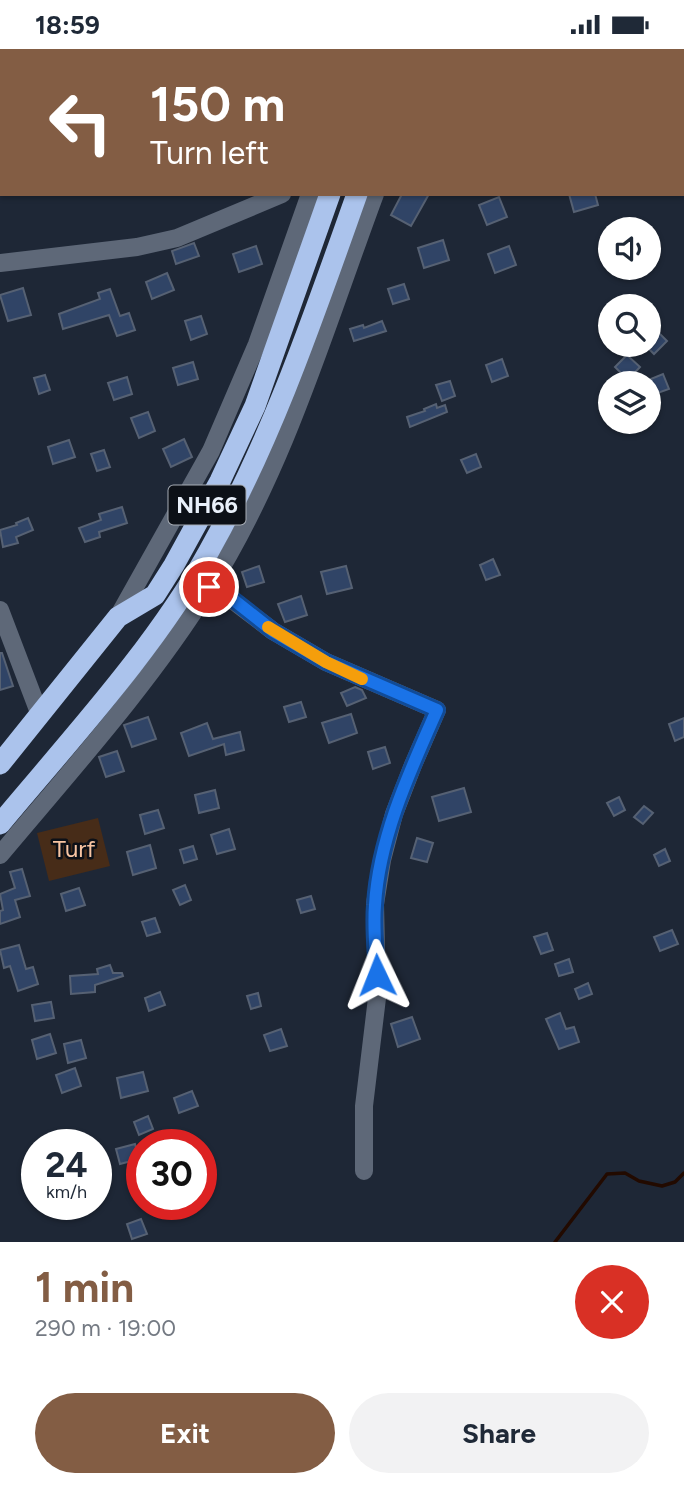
<!DOCTYPE html>
<html lang="en">
<head>
<meta charset="utf-8">
<style>
  :root { --surface:#fff; --page:#f2f2f3; --text:#1f2937; --muted:#747a83; --accent:#835d44 }
  body { margin:0; font-family:Figtree,sans-serif; background:var(--page); color:var(--text); height:100vh; display:flex; flex-direction:column; font-size:26px; white-space:nowrap }
  * { box-sizing:border-box; margin:0 }
  p { font-size:23px; color:var(--muted) }
  .icon { flex:none; width:38px; height:38px; fill:none; stroke:currentColor; stroke-width:2; stroke-linecap:round; stroke-linejoin:round }
  .map { position:relative; height:1193px; overflow:hidden }
  .panel { display:flex; flex-direction:column; background:var(--surface); flex:1 }
  .panel>* { flex:none }
  .banner { position:absolute; left:0px; top:0px; width:684px; height:147px; box-shadow:0 2px 5px #0004; background:#835d44; color:#fff; overflow:hidden }
  .buttons { position:absolute; left:598px; top:168px; display:grid; gap:14px }
  .buttons a { display:grid; place-items:center; width:63px; height:63px; border-radius:50%; background:var(--surface); box-shadow:0 2px 5px #0004; font-size:35px }
  .speed { position:absolute; left:21px; top:1080px; display:flex; gap:14px; font-size:35px; font-weight:700; text-align:center }
  .speed>* { display:grid; place-content:center; width:91px; height:91px; border-radius:50%; background:var(--surface); box-shadow:0 2px 5px #0004; line-height:1 }
  .speed small { font-size:18px; font-weight:400 }
  .speed .limit { border:10px solid #d22; background:#fff; color:#111 }
  .pin { position:absolute; display:grid; place-items:center; width:60px; height:60px; color:#fff; margin:-30px; border:4px solid #fff; border-radius:50%; box-shadow:0 2px 7px #0007 }
  .me { position:absolute; width:77px; margin:-38px; rotate:358deg; stroke-linejoin:round; filter:drop-shadow(0 0 5px #0008) }
  .turn { display:flex; align-items:center; gap:24px; height:147px; padding:0 35px; font-size:32px }
  .turn .icon { width:91px; height:91px; stroke-width:2.5 }
  .turn b { display:block; font-size:49px; line-height:60px }
  .round { display:grid; place-items:center; flex:none; width:74px; height:74px; border-radius:37px; background:var(--page) }
  .head { display:flex; align-items:center; justify-content:space-between; height:119px; padding:0 35px }
  h1 { font-size:42px; font-weight:700; line-height:52px; color:var(--accent) }
  .primary-button { display:flex; gap:14px; margin-top:auto; padding:14px 35px }
  .primary-button a { flex:1; height:80px; border-radius:42px; background:var(--accent); color:#fff; font-size:28px; font-weight:700; line-height:80px; text-align:center }
  .primary-button a+a { background:var(--page); color:var(--text) }
  .status { display:flex; justify-content:space-between; align-items:center; height:49px; padding:0 35px; background:var(--surface); direction:ltr }
  .status svg { height:19px; fill:currentColor }
  .map>svg:first-child { display:block }
  .green { fill:#472c18 }
  .lines { fill:none; stroke-linecap:round; stroke-linejoin:round }
  .stream { stroke:#220a00; stroke-width:3.5 }
  .building { fill:#304466; stroke:#566173; stroke-width:2 }
  .minor { stroke:#5e6878; stroke-width:18 }
  .highway { stroke:#abc3ec; stroke-width:21 }
  .route-casing { stroke:#114b97; stroke-width:18 }
  .route { stroke:#1a73e8; stroke-width:12 }
  .slow { stroke:#f59e0b; stroke-width:12 }
  .labels { text-anchor:middle; stroke-width:5; stroke-linejoin:round; paint-order:stroke }
  .shield { fill:#0c1017; stroke:#a7adb6; stroke-width:2 }
  .shield-label { font-size:23px; font-weight:bold; fill:#e9f0fa }
  .park-label { font-size:24px; fill:#f7c4a2; stroke:#0c1017 }
</style>
</head>
<body>
<div class="status"><b>18:59</b><svg viewBox="0 0 49 12"><path d="M0 12V9h3v3zM5 12V6h3v6zM10 12V3h3v9zM15 12V0h3v12zM26 1h20v11H26zM47 4h2v5h-2z"/></svg></div>
<div class="map">
<svg width="684" height="1193" viewBox="0 0 684 1193">
  <rect width="100%" height="100%" fill="#1e2736"/>
  <polygon class="green" points="98,769 110,817 49,832 37,784"/>
  <g class="lines">
    <polyline class="stream" points="555,1193 607,1125 625,1124 639,1132 662,1137 675,1133 684,1124"/>
  </g>
  <g class="building">
    <polygon points="402,145 429,145 411,177 391,166"/>
    <polygon points="569,145 595,145 598,156 574,163"/>
    <polygon points="499,148 507,168 487,176 479,156"/>
    <polygon points="443,191 449,211 424,219 418,199"/>
    <polygon points="194,194 199,207 176,215 172,202"/>
    <polygon points="256,197 262,215 239,223 233,205"/>
    <polygon points="509,197 516,216 495,224 488,205"/>
    <polygon points="167,224 174,241 152,250 146,233"/>
    <polygon points="404,235 409,250 393,255 388,240"/>
    <polygon points="23,239 31,266 8,272 0,246"/>
    <polygon points="110,240 120,267 129,264 135,281 117,287 109,266 63,280 59,265 100,250 98,244"/>
    <polygon points="201,267 207,285 191,291 185,272"/>
    <polygon points="382,272 386,282 354,292 350,280 363,276 364,279"/>
    <polygon points="649,274 667,292 654,305 649,300"/>
    <polygon points="627,306 640,318 628,331 615,318"/>
    <polygon points="502,310 508,327 492,333 486,316"/>
    <polygon points="193,313 198,330 178,336 173,319"/>
    <polygon points="663,325 669,340 652,346 649,334 646,332"/>
    <polygon points="45,326 50,341 39,345 34,329"/>
    <polygon points="127,328 132,345 114,351 108,334"/>
    <polygon points="450,332 455,347 442,352 436,336"/>
    <polygon points="436,355 437,359 445,356 447,363 410,378 407,368 425,362 424,360"/>
    <polygon points="148,363 155,382 139,389 131,369"/>
    <polygon points="184,390 192,408 171,418 163,400"/>
    <polygon points="69,391 75,408 53,415 48,398"/>
    <polygon points="104,401 110,418 97,422 91,405"/>
    <polygon points="476,405 481,418 467,424 461,411"/>
    <polygon points="122,458 127,474 99,483 100,488 85,493 79,479 101,471 99,465"/>
    <polygon points="28,469 33,481 16,488 18,494 3,498 0,481 17,476 16,474"/>
    <polygon points="493,510 500,526 486,531 480,516"/>
    <polygon points="259,517 264,533 247,538 242,523"/>
    <polygon points="346,517 352,539 327,545 321,523"/>
    <polygon points="301,547 307,566 285,573 278,555"/>
    <polygon points="0,604 2,604 13,637 0,641"/>
    <polygon points="355,638 362,641 366,649 347,657 341,644"/>
    <polygon points="301,653 306,668 289,673 284,658"/>
    <polygon points="351,665 357,684 329,694 322,674"/>
    <polygon points="148,668 156,690 132,698 124,676"/>
    <polygon points="684,669 684,688 675,692 669,675"/>
    <polygon points="207,674 213,690 240,683 244,701 226,706 224,695 189,707 181,684"/>
    <polygon points="385,698 390,714 373,720 368,703"/>
    <polygon points="117,702 124,722 106,728 99,708"/>
    <polygon points="464,739 471,763 439,772 432,748"/>
    <polygon points="215,741 219,759 199,764 195,746"/>
    <polygon points="619,748 625,761 614,767 607,754"/>
    <polygon points="644,757 653,764 643,775 634,768"/>
    <polygon points="158,761 164,779 145,785 140,766"/>
    <polygon points="229,780 235,800 217,805 211,786"/>
    <polygon points="417,789 433,794 427,813 411,809"/>
    <polygon points="150,796 156,819 133,826 127,803"/>
    <polygon points="193,797 197,810 184,814 180,801"/>
    <polygon points="665,800 670,812 659,817 654,806"/>
    <polygon points="22,820 30,847 15,851 20,868 0,875 0,862 3,861 0,845 15,839 10,823"/>
    <polygon points="185,836 191,851 180,856 173,841"/>
    <polygon points="79,839 85,856 66,862 61,845"/>
    <polygon points="311,847 315,860 301,864 297,851"/>
    <polygon points="155,869 160,883 147,887 142,873"/>
    <polygon points="672,881 678,895 660,902 654,888"/>
    <polygon points="547,884 553,901 541,905 534,888"/>
    <polygon points="19,896 26,920 33,918 38,935 18,942 10,917 4,919 0,901"/>
    <polygon points="569,910 573,923 559,927 555,915"/>
    <polygon points="110,916 113,924 122,924 123,927 95,936 95,943 71,945 70,927 98,925 97,920"/>
    <polygon points="588,934 592,945 579,950 575,940"/>
    <polygon points="160,943 165,956 149,962 145,949"/>
    <polygon points="258,944 261,957 251,960 247,947"/>
    <polygon points="51,953 54,969 35,972 32,956"/>
    <polygon points="560,964 566,980 574,978 579,993 559,1000 546,970"/>
    <polygon points="412,968 420,990 398,998 391,975"/>
    <polygon points="281,980 287,997 270,1002 264,986"/>
    <polygon points="50,985 56,1004 37,1010 32,991"/>
    <polygon points="81,991 86,1009 68,1014 64,995"/>
    <polygon points="75,1019 81,1037 62,1044 56,1026"/>
    <polygon points="143,1023 148,1042 121,1049 117,1029"/>
    <polygon points="192,1042 198,1057 179,1064 174,1049"/>
    <polygon points="148,1067 153,1080 139,1086 134,1073"/>
    <polygon points="135,1095 139,1110 120,1115 116,1100"/>
    <polygon points="141,1170 147,1185 132,1190 127,1175"/>
  </g>
  <g class="lines">
    <g class="minor">
      <polyline points="443,0 447,2"/>
      <polyline points="360,2 361,0"/>
      <polyline points="430,2 430,0"/>
      <polyline points="682,97 684,97"/>
      <polyline points="0,214 137,198 177,189 282,145"/>
      <polyline points="209,538 235,553 273,582 326,613 437,661 413,716 394,765 382,811 375,855 377,949 364,1057 364,1122"/>
      <polyline points="0,561 40,666"/>
      <polyline points="118,568 211,402 257,295 310,145"/>
      <path d="M0 806C72 720 149 635 209 539 285 418 325 279 375 145"/>
    </g>
    <g class="highway">
      <polyline points="383,2 383,0"/>
      <polyline points="408,2 409,0"/>
      <polyline points="0,715 118,568 155,546 174,516 220,432 255,357 330,145"/>
      <path d="M0 775C70 691 156 598 209 502 272 390 314 266 357 145"/>
    </g>
  </g>
  <g class="lines">
    <defs>
      <path id="route" d="M209 538 235 552 273 582 326 613 437 661C410 722 379 788 375 856 373 879 376 903 377 926"/>
    </defs>
    <use href="#route" class="route-casing"/>
    <use href="#route" class="route"/>
    <polyline class="slow" points="268,578 326,613 362,630"/>
  </g>
  <g class="labels">
    <rect class="shield" x="168.5" y="436.5" width="77" height="39" rx="5"/>
    <g class="shield-label">
      <text x="207" y="464">NH66</text>
    </g>
    <g class="park-label">
      <text x="74" y="808">Turf</text>
    </g>
  </g>
</svg>
<div class="buttons">
<a><svg class="icon" aria-label="sound" viewBox="0 0 24 24"><path d="M4 9h4l5-4v14l-5-4H4zM17 9q2 3 0 6"/></svg></a>
<a><svg class="icon" aria-label="search" viewBox="0 0 24 24"><circle cx="10" cy="10" r="6"/><path d="M15 15l6 6"/></svg></a>
<a><svg class="icon" aria-label="layers" viewBox="0 0 24 24"><path d="M12 4l9 5-9 5-9-5zM3 14l9 5 9-5"/></svg></a>
</div>
<div class="speed"><div>24<small>km/h</small></div><div class="limit">30</div></div>
<div class="pin" style="left:209px;top:538px;background:#d93025"><svg class="icon" aria-label="arrive" viewBox="0 0 24 24"><path d="M6 21V4h12l-3 4 3 4H6"/></svg></div>
<svg class="me" style="left:377px;top:926px" viewBox="-20 -20 40 40"><path d="M0-17L14 15 0 8-14 15z" fill="#1a73e8" stroke="#fff" stroke-width="4"/></svg>
<div class="banner">
<div class="turn"><svg class="icon" aria-label="left" viewBox="0 0 24 24"><path d="M17 20v-9H6M10 6l-5 5 5 5"/></svg><div><b>150 m</b>Turn left</div></div>
</div>
</div>
<section class="panel">
<div class="head"><div><h1>1 min</h1><p>290 m · 19:00</p></div><a class="round" style="background:#d93025;color:#fff"><svg class="icon" aria-label="close" viewBox="0 0 24 24"><path d="M6 6l12 12M18 6L6 18"/></svg></a></div>
<div class="primary-button"><a>Exit</a><a>Share</a></div>
</section>
</body>
</html>
